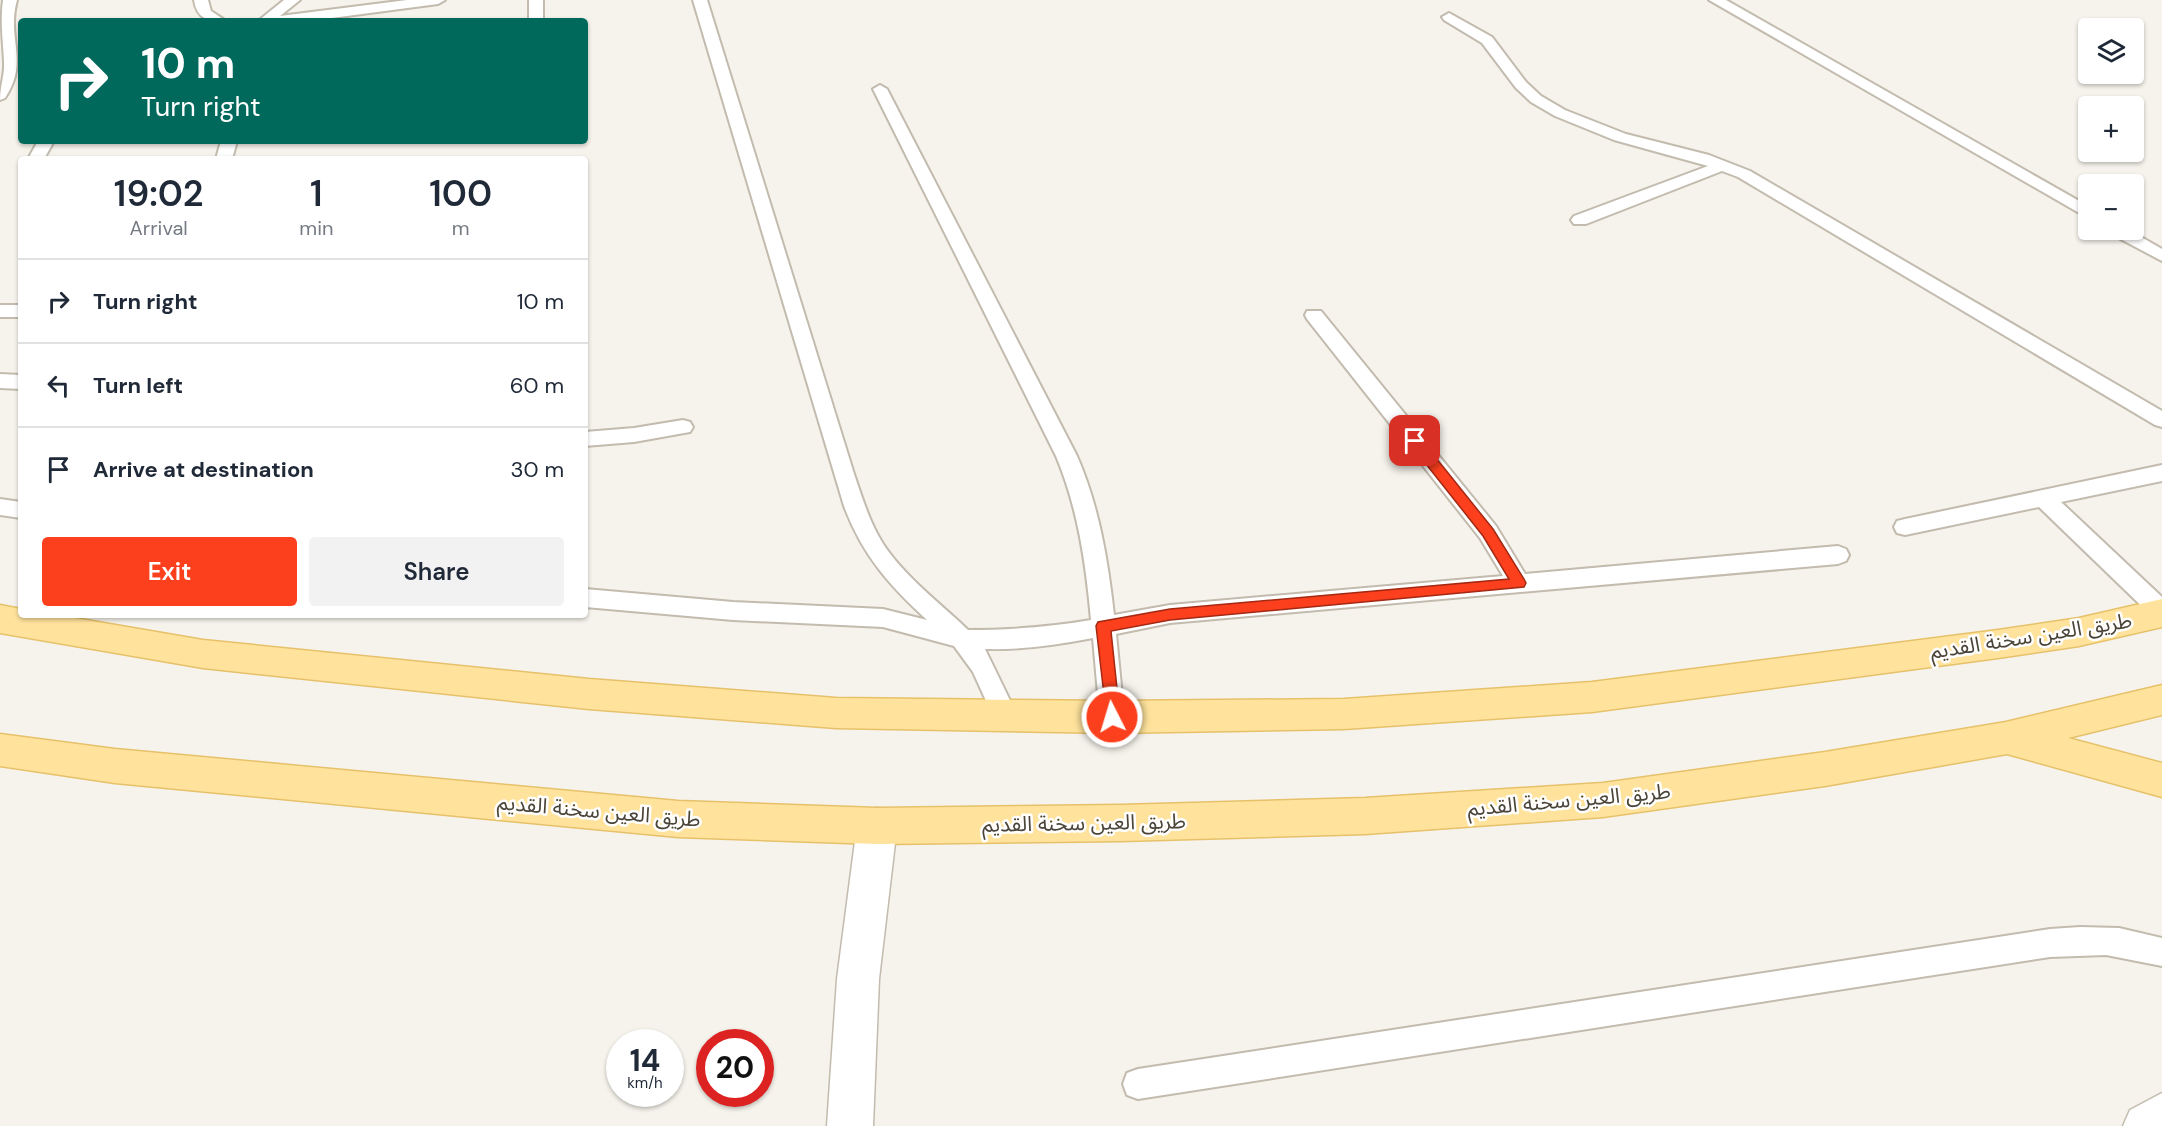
<!DOCTYPE html>
<html lang="en">
<head>
<meta charset="utf-8">
<style>
  :root { --surface:#fff; --page:#f2f2f3; --text:#1f2937; --muted:#747a83; --line:#e0e1e3; --accent:#fc3f1d }
  body { margin:0; font-family:"DM Sans","Noto Sans Arabic",sans-serif; background:var(--page); color:var(--text); height:100vh; display:flex; flex-direction:column; font-size:22px; white-space:nowrap }
  * { box-sizing:border-box; margin:0 }
  p { font-size:20px; color:var(--muted) }
  .icon { flex:none; width:33px; height:33px; fill:none; stroke:currentColor; stroke-width:2; stroke-linecap:round; stroke-linejoin:round }
  .map { position:relative; flex:1; overflow:hidden }
  .details { position:absolute; left:18px; top:156px; width:570px; height:462px; display:flex; flex-direction:column; background:var(--surface); border-radius:6px; box-shadow:0 2px 4px #0004 }
  .details>* { flex:none }
  .banner { position:absolute; left:18px; top:18px; width:570px; height:126px; border-radius:6px; box-shadow:0 2px 4px #0004; background:#00695c; color:#fff; overflow:hidden }
  .tools { position:absolute; left:2078px; top:18px; display:grid; gap:12px }
  .tools a { display:grid; place-items:center; width:66px; height:66px; border-radius:6px; background:var(--surface); box-shadow:0 2px 4px #0004; font-size:30px }
  .speed { position:absolute; left:606px; top:1029px; display:flex; gap:12px; font-size:30px; font-weight:700; text-align:center }
  .speed>* { display:grid; place-content:center; width:78px; height:78px; border-radius:50%; background:var(--surface); box-shadow:0 2px 4px #0004; line-height:1 }
  .speed small { font-size:15px; font-weight:400 }
  .speed .limit { border:9px solid #d22; background:#fff; color:#111 }
  .pin { position:absolute; display:grid; place-items:center; width:51px; height:51px; color:#fff; margin:-26px; border-radius:12px; box-shadow:0 3px 9px #0006 }
  .me { position:absolute; width:66px; margin:-33px; rotate:355deg; stroke-linejoin:round; filter:drop-shadow(0 0 4px #0008) }
  .turn { display:flex; align-items:center; gap:21px; height:126px; padding:0 24px; font-size:27px }
  .turn .icon { width:78px; height:78px; stroke-width:2.5 }
  .turn b { display:block; font-size:42px; line-height:51px }
  .eta { display:flex; justify-content:space-evenly; align-items:center; height:102px; text-align:center }
  .eta b { font-size:36px; font-weight:600; line-height:42px }
  .button { display:flex; gap:12px; margin-top:auto; padding:12px 24px }
  .button a { flex:1; height:69px; border-radius:6px; background:var(--accent); color:#fff; font-size:24px; font-weight:600; line-height:69px; text-align:center }
  .button a+a { background:var(--page); color:var(--text) }
  ul { padding:0; list-style:none }
  li { display:flex; align-items:center; gap:18px; height:84px; padding:0 24px; border-top:2px solid var(--line) }
  li div { flex:1 }
  li b { display:block; font-size:22px }
  li em { font-style:normal }
  .map>svg:first-child { display:block }
  .lines { fill:none; stroke-linecap:round; stroke-linejoin:round }
  .service-casing { stroke:#c2bbae; stroke-width:4 }
  .minor-casing { stroke:#c2bbae; stroke-width:3 }
  .primary-casing { stroke:#e6c16a; stroke-width:3 }
  .service { fill:#fff; fill-rule:evenodd }
  .minor { fill:#fff; fill-rule:evenodd }
  .primary { fill:#ffe39c; fill-rule:evenodd }
  .route { fill:#fc3f1d; stroke:#a42913; stroke-width:1.5 }
  .labels { text-anchor:middle; stroke-width:5; stroke-linejoin:round; paint-order:stroke }
  .street-label { font-size:21px; fill:#4b4439; stroke:#fff }
</style>
</head>
<body>
<div class="map">
<svg width="2162" height="1126" viewBox="0 0 2162 1126">
  <rect width="100%" height="100%" fill="#f6f3ec"/>
  <g class="lines">
    <defs>
      <g id="service">
        <path d="M3 0H17C6 39 30 61 5 98L0 100C0 86 5 74 4 62 3 40 0 22 3 0Z"/>
        <path d="M194 0H208L211 11 226 21C209 21 197 20 194 0Z"/>
        <polygon points="284,0 300,0 280,16 407,0 445,0 438,4 309,21 258,21"/>
        <rect x="529" y="0" width="14" height="21"/>
        <path d="M693 0H707L854 474C863 500 871 528 888 551 910 581 941 604 968 630 1010 630 1050 627 1091 620 1086 564 1078 508 1056 456L873 89 880 85 887 89 1077 456C1099 506 1108 561 1114 615L1170 605 1503 576 1480 538 1307 319 1305 315 1307 311H1321L1496 526 1525 574 1838 546 1846 549 1849 555 1846 561 1838 564 1170 623 1116 634 1124 717 1121 725 1112 728 1103 725 1100 717 1093 638C1057 645 1022 650 985 649L1018 717 1015 725 1006 728 997 725 973 672 954 646 883 627 733 620 585 607V589L733 602 883 609 927 620C889 585 863 556 844 506Z"/>
        <polygon points="1709,0 1726,0 2088,206 2088,218"/>
        <polygon points="1449,13 1492,37 1526,82 1541,96 1565,110 1626,134 1709,155 1750,171 2162,411 2162,427 2155,425 1738,177 1722,171 1586,224 1574,224 1571,220 1574,216 1708,166 1614,140 1555,116 1531,102 1516,88 1482,43 1444,20 1442,17"/>
        <polygon points="38,141 54,141 44,159 28,159"/>
        <polygon points="221,141 237,141 232,159 216,159"/>
        <polygon points="2108,230 2129,230 2162,249 2162,261 2111,234"/>
        <rect x="0" y="305" width="21" height="12"/>
        <polygon points="0,374 21,375 21,389 0,388"/>
        <polygon points="683,420 690,422 693,427 690,432 634,442 585,446 585,432 634,428"/>
        <polygon points="2162,465 2162,481 2061,502 2162,597 2162,620 2154,618 2039,507 1905,535 1897,533 1894,527 1897,521 1905,519"/>
        <polygon points="0,499 21,502 21,518 0,515"/>
        <polygon points="2080,927 2119,928 2162,938 2162,966 2106,955 2050,957 1138,1099 1127,1095 1123,1084 1127,1073 1138,1069 2050,929"/>
      </g>
      <g id="minor">
        <polygon points="877,808 891,813 897,826 879,979 873,1126 827,1126 837,979 857,826 863,813"/>
        <polygon points="2162,1093 2162,1126 2123,1126 2130,1110"/>
      </g>
      <g id="primary">
        <polygon points="2162,599 2162,627 2079,646 1998,658 1592,712 1344,729 1112,733 836,728 589,709 203,668 0,633 0,605 21,609 21,615 57,615 203,640 589,679 836,698 1112,701 1344,699 1592,682 1998,630 2079,618"/>
        <polygon points="2162,685 2162,715 2068,738 2162,763 2162,797 2007,754 1825,786 1603,817 1365,834 1121,841 877,844 678,837 115,783 0,766 0,734 115,749 678,801 877,808 1121,805 1365,798 1603,783 1825,752 2006,722"/>
      </g>
    </defs>
    <use href="#service" class="service-casing"/>
    <use href="#minor" class="minor-casing"/>
    <use href="#primary" class="primary-casing"/>
    <use href="#service" class="service"/>
    <use href="#minor" class="minor"/>
    <use href="#primary" class="primary"/>
  </g>
  <polygon class="route" points="1415,437 1420,438 1493,529 1524,579 1526,583 1524,587 1170,620 1111,631 1120,717 1117,721 1112,723 1107,721 1096,626 1098,622 1170,609 1509,579 1483,536 1411,445 1409,441"/>
  <g class="labels">
    <g class="street-label">
      <text transform="translate(2031 636) rotate(-9)" y="7">طريق العين سخنة القديم</text>
      <text transform="translate(1569 800) rotate(-5)" y="7">طريق العين سخنة القديم</text>
      <text transform="translate(599 811) rotate(5)" y="7">طريق العين سخنة القديم</text>
      <text transform="translate(1084 823) rotate(-1)" y="7">طريق العين سخنة القديم</text>
    </g>
  </g>
</svg>
<div class="tools">
<a><svg class="icon" aria-label="layers" viewBox="0 0 24 24"><path d="M12 4l9 5-9 5-9-5zM3 14l9 5 9-5"/></svg></a>
<a>+</a>
<a>−</a>
</div>
<div class="speed"><div>14<small>km/h</small></div><div class="limit">20</div></div>
<div class="pin" style="left:1415px;top:441px;background:#d93025"><svg class="icon" aria-label="arrive" viewBox="0 0 24 24"><path d="M6 21V4h12l-3 4 3 4H6"/></svg></div>
<svg class="me" style="left:1112px;top:717px" viewBox="-20 -20 40 40"><circle r="17" fill="#fc3f1d" stroke="#fff" stroke-width="3"/><path d="M0-11L8 9 0 5-8 9z" fill="#fff"/></svg>
<div class="banner">
<div class="turn"><svg class="icon" aria-label="right" viewBox="0 0 24 24"><path d="M7 20v-9h11M14 6l5 5-5 5"/></svg><div><b>10 m</b>Turn right</div></div>
</div>
<section class="details">
<div class="eta">
<div><b>19:02</b><p>Arrival</p></div>
<div><b>1</b><p>min</p></div>
<div><b>100</b><p>m</p></div>
</div>
<ul>
<li><svg class="icon" aria-label="right" viewBox="0 0 24 24"><path d="M7 20v-9h11M14 6l5 5-5 5"/></svg><div><b>Turn right</b></div><em>10 m</em></li>
<li><svg class="icon" aria-label="left" viewBox="0 0 24 24"><path d="M17 20v-9H6M10 6l-5 5 5 5"/></svg><div><b>Turn left</b></div><em>60 m</em></li>
<li><svg class="icon" aria-label="arrive" viewBox="0 0 24 24"><path d="M6 21V4h12l-3 4 3 4H6"/></svg><div><b>Arrive at destination</b></div><em>30 m</em></li>
</ul>
<div class="button"><a>Exit</a><a>Share</a></div>
</section>
</div>
</body>
</html>
